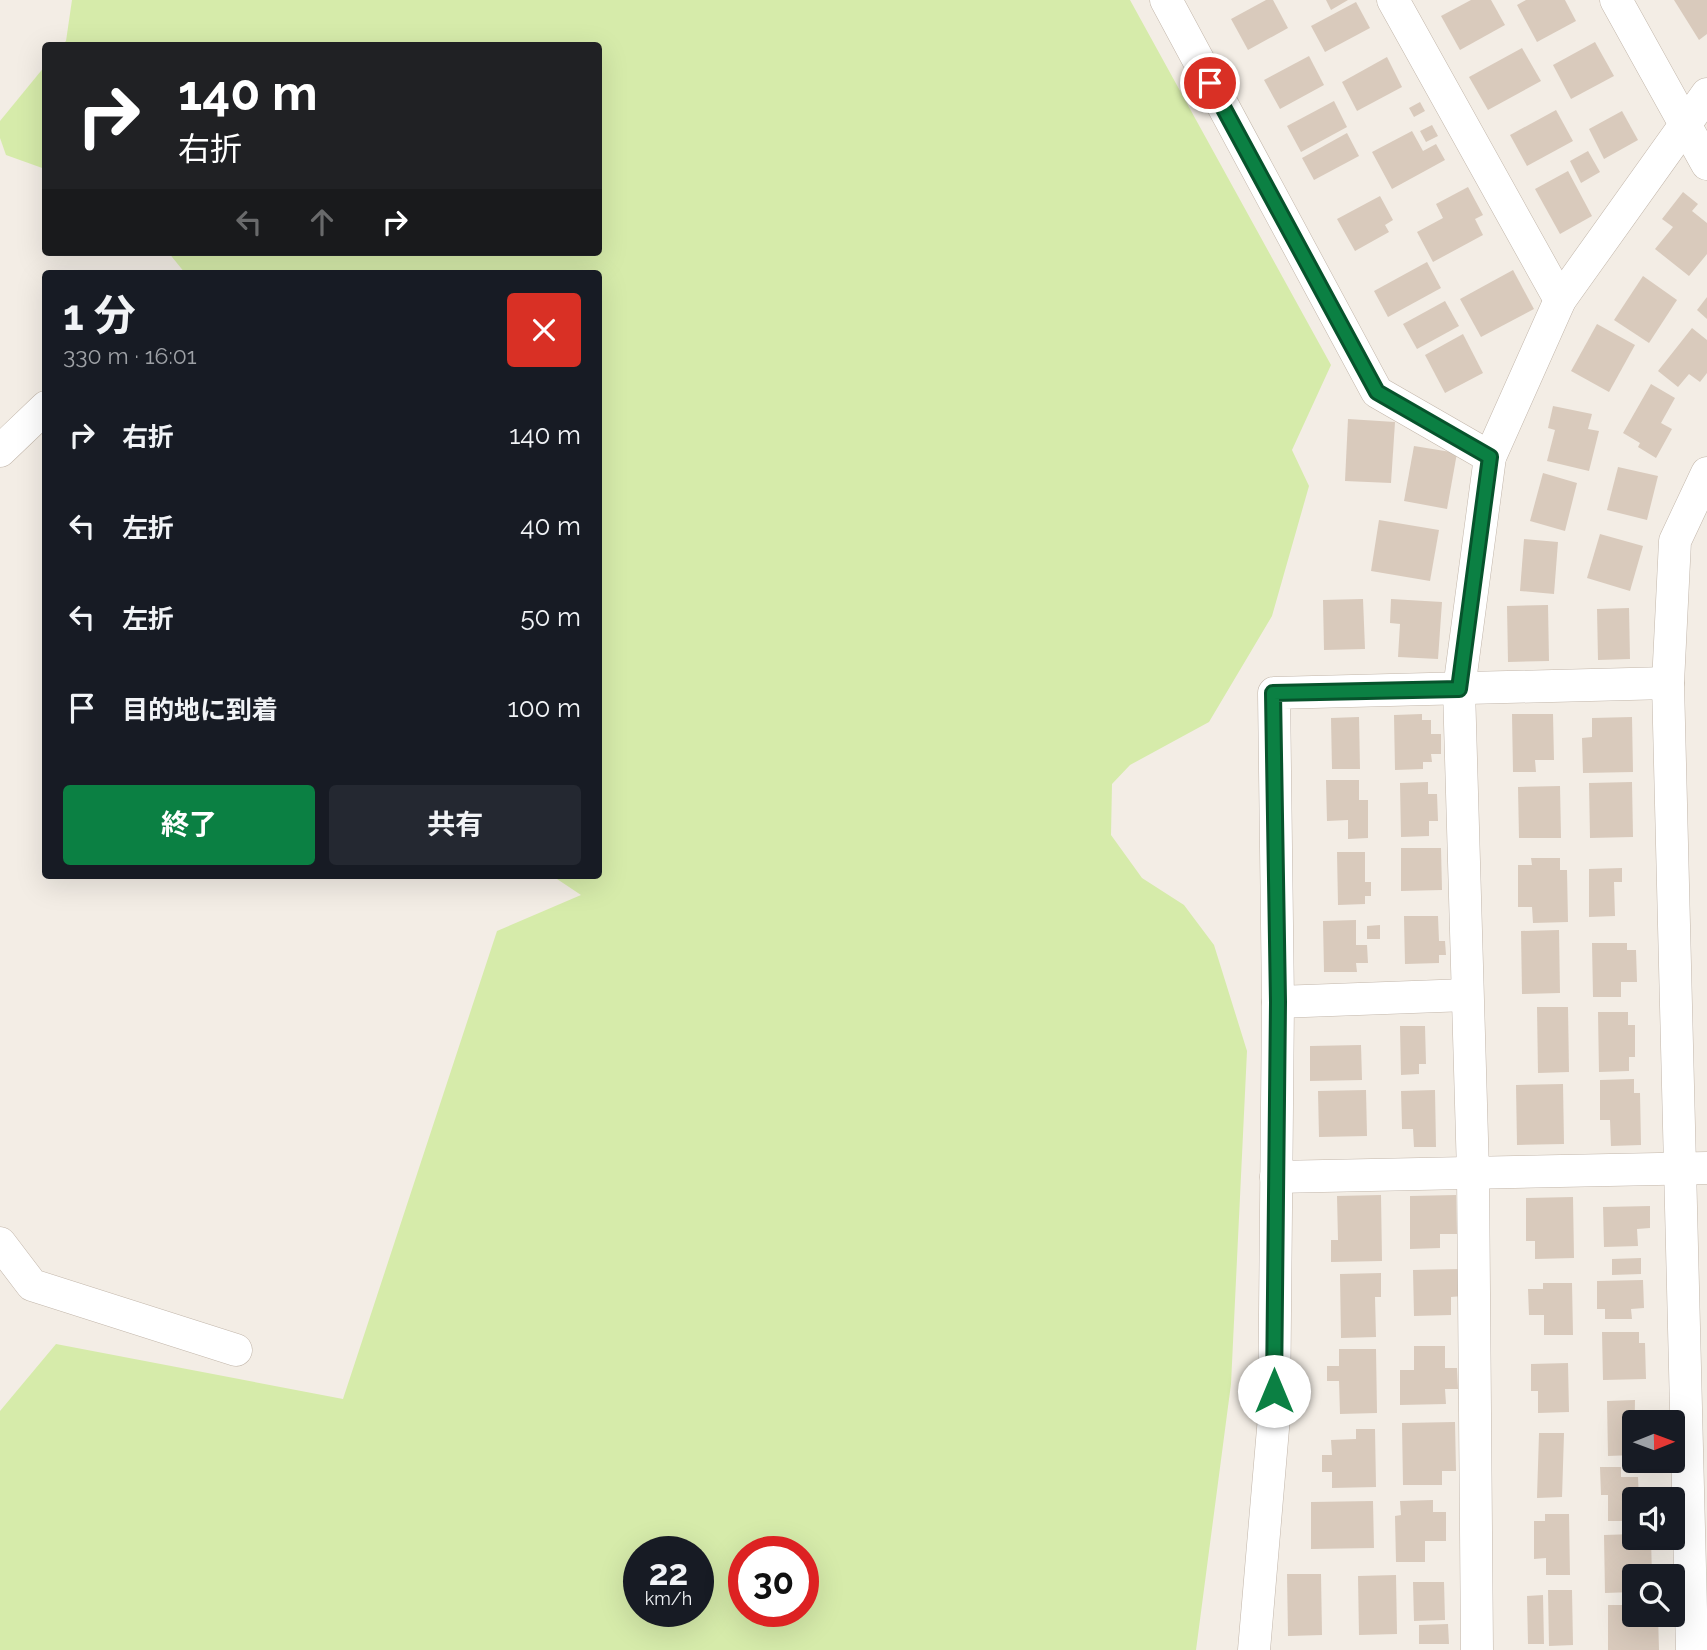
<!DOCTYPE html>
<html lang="ja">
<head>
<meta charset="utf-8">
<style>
  :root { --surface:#171b24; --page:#242831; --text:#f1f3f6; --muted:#9ea1a6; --accent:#0b8043 }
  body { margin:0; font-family:Raleway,"Noto Sans JP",sans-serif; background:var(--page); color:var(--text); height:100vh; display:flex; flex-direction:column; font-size:26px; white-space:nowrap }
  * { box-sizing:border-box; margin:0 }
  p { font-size:23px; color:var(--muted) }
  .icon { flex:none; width:38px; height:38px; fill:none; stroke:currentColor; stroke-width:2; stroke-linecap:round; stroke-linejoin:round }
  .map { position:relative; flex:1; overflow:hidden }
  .details { position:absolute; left:42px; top:270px; width:560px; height:609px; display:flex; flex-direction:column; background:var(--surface); border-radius:7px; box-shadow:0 7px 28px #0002 }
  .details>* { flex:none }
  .banner { position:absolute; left:42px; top:42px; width:560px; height:214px; border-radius:7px; box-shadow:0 7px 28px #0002; background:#202124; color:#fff; overflow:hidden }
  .needle { width:46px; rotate:89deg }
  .fabs { position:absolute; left:1622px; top:1410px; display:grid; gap:14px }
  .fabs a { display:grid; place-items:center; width:63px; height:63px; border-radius:7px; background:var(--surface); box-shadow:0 7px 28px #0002; font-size:35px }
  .speed { position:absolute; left:623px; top:1536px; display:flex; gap:14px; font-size:35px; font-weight:700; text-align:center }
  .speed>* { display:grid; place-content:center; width:91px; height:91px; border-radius:50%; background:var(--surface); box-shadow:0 7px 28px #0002; line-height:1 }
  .speed small { font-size:18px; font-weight:400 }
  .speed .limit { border:10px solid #d22; background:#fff; color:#111 }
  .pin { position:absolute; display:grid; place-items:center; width:60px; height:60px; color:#fff; margin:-30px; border:4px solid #fff; border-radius:50%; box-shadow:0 2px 7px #0007 }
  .me { position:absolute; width:77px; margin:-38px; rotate:0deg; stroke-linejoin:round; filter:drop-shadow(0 0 5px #0008) }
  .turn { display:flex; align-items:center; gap:24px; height:147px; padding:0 21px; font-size:32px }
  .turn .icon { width:91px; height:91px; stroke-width:2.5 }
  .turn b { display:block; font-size:49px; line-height:60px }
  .lanes { display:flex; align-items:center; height:66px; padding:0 21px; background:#0003; justify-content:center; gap:35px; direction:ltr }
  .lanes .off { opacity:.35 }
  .round { display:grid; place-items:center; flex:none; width:74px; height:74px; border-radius:7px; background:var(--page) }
  .overview { display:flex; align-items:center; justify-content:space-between; height:119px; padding:0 21px }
  h1 { font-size:42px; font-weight:700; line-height:52px }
  .button { display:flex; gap:14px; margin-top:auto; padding:14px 21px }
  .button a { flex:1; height:80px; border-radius:7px; background:var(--accent); color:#fff; font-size:28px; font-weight:700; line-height:80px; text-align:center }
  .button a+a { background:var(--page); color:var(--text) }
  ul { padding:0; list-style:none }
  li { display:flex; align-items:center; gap:21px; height:91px; padding:0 21px }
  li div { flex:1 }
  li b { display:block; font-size:26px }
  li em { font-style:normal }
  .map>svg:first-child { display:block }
  .green { fill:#d6ebaa; fill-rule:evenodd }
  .building { fill:#d9cabc }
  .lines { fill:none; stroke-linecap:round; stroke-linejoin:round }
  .street-casing { stroke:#c2b6aa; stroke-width:33 }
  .street { stroke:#fff; stroke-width:32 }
  .route-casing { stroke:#07532c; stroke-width:18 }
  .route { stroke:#0b8043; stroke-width:12 }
</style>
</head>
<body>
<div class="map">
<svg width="1707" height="1650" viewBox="0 0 1707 1650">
  <rect width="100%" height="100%" fill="#f3ede5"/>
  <g class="green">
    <path d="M72 0H1130L1331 365 1292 450 1309 486 1272 616 1209 722 1130 765 1112 784 1111 835 1142 878 1184 905 1214 945 1247 1051 1231 1384 1196 1650H0V1411L56 1344 343 1399 497 931 581 895 551 875H598V273H185L168 252H598V46L62 45 66 41ZM639 1552H698V1612H639ZM744 1552H803V1612H744Z"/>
    <polygon points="45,66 45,169 6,155 0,138 0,121"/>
  </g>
  <g class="building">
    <polygon points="1266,0 1273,0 1288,28 1248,50 1231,19"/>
    <polygon points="1326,0 1348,0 1331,10"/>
    <polygon points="1471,0 1491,0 1505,25 1460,50 1441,16"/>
    <polygon points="1526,0 1565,0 1576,21 1537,42 1517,5"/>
    <polygon points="1674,0 1707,0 1707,34 1699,40"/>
    <polygon points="1356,2 1370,28 1325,52 1311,26"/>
    <polygon points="1595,42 1614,76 1571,99 1553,65"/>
    <polygon points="1522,48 1541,81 1488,110 1469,77"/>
    <polygon points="1309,56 1324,85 1280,109 1264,80"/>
    <polygon points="1387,57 1402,87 1357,111 1342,82"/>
    <polygon points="1334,101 1347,127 1301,152 1287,126"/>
    <polygon points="1420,102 1425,111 1414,117 1409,108"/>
    <polygon points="1556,110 1573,141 1527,166 1510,135"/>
    <polygon points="1622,111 1638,140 1604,159 1589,129"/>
    <polygon points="1432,125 1438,136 1426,142 1420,131"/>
    <polygon points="1412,131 1423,151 1436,144 1445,160 1392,189 1372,152"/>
    <polygon points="1347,133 1359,156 1314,180 1302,158"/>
    <polygon points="1588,151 1600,172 1581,183 1570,161"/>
    <polygon points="1568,171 1592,216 1560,234 1535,189"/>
    <polygon points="1468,187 1483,215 1475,219 1483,235 1433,262 1417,232 1443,218 1436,204"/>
    <polygon points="1683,192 1698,204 1692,211 1707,223 1707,254 1689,276 1655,249 1673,227 1662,219"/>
    <polygon points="1380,196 1393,220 1385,225 1389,232 1355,251 1337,219"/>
    <polygon points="1427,262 1441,288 1388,317 1374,291"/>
    <polygon points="1513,270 1534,309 1481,337 1460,299"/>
    <polygon points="1643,276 1677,300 1649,343 1614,320"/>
    <polygon points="1707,297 1707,319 1697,310"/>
    <polygon points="1445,301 1459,326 1417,349 1403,324"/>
    <polygon points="1597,324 1635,345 1609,392 1571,371"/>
    <polygon points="1692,328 1707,340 1707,373 1700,382 1689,374 1678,387 1658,371"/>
    <polygon points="1463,334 1483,373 1445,393 1425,355"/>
    <polygon points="1651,384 1675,398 1661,423 1672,429 1656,458 1638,447 1640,443 1623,433"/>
    <polygon points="1553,406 1592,414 1588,429 1599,431 1589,471 1547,461 1555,430 1548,428"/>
    <polygon points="1348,419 1395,422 1391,483 1345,481"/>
    <polygon points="1414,446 1457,453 1447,509 1404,501"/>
    <polygon points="1618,467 1658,476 1647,520 1607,510"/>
    <polygon points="1543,473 1577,483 1565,531 1530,521"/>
    <polygon points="1379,520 1439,530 1430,581 1371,571"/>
    <polygon points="1600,534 1643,546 1630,591 1587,578"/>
    <polygon points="1524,539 1558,542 1554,594 1520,591"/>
    <polygon points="1363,599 1365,649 1324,650 1323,600"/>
    <polygon points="1391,599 1442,602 1438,659 1398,657 1400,624 1390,623"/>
    <polygon points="1548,605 1549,661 1508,662 1507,606"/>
    <polygon points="1629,608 1630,659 1598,660 1597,609"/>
    <polygon points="1422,714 1422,720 1431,720 1431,734 1441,734 1441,754 1431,754 1432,762 1423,762 1423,769 1395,770 1394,715"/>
    <polygon points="1512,714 1553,714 1554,760 1535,760 1536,772 1513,772"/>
    <polygon points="1359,717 1360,769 1332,769 1331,718"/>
    <polygon points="1632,717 1633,772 1583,773 1582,738 1592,737 1592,718"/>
    <polygon points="1326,780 1359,780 1359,800 1368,800 1368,838 1348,839 1348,820 1327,821"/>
    <polygon points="1428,782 1428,794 1437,794 1438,821 1429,821 1429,836 1401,837 1400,783"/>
    <polygon points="1632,782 1633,837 1590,838 1589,783"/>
    <polygon points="1560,786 1561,838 1519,838 1518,787"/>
    <polygon points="1401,848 1441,848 1442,890 1401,891"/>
    <polygon points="1337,852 1365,852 1365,882 1371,882 1371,896 1365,896 1365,904 1338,905"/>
    <polygon points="1531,858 1560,858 1560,870 1567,870 1568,922 1533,923 1532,907 1518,907 1518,865 1532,865"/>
    <polygon points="1622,868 1622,882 1614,882 1615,916 1589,917 1589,869"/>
    <polygon points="1404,916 1438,916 1439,941 1445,941 1446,955 1439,955 1439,963 1405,964"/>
    <polygon points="1356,920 1356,945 1367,945 1368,963 1356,963 1357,972 1324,972 1323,921"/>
    <polygon points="1380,925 1380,939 1367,939 1367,926"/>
    <polygon points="1559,930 1560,993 1522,994 1521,931"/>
    <polygon points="1592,943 1627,943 1627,950 1636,950 1637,982 1621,982 1621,997 1593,997"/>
    <polygon points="1537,1007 1568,1007 1569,1072 1538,1073"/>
    <polygon points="1598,1012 1628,1012 1628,1025 1635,1025 1635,1057 1629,1057 1629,1071 1599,1072"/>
    <polygon points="1400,1026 1425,1026 1426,1064 1419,1064 1419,1074 1401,1075"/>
    <polygon points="1361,1045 1362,1080 1310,1081 1310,1046"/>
    <polygon points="1634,1079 1634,1093 1640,1093 1641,1145 1611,1146 1610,1120 1600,1120 1600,1080"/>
    <polygon points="1563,1084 1564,1144 1517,1145 1516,1085"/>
    <polygon points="1366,1090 1367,1136 1319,1137 1318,1091"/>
    <polygon points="1435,1090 1436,1147 1414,1147 1413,1129 1402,1129 1401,1091"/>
    <polygon points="1381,1195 1382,1261 1331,1262 1331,1240 1338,1240 1337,1196"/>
    <polygon points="1456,1195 1457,1234 1440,1234 1440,1248 1410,1249 1410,1196"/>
    <polygon points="1573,1197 1574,1258 1535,1259 1535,1241 1526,1241 1526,1198"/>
    <polygon points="1650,1206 1650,1228 1637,1229 1638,1246 1604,1247 1603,1207"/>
    <polygon points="1641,1258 1641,1274 1612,1275 1612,1259"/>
    <polygon points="1462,1269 1463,1296 1451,1297 1451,1315 1414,1316 1413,1270"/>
    <polygon points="1381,1273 1381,1297 1375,1297 1376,1337 1341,1338 1340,1274"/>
    <polygon points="1643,1280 1644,1308 1631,1309 1632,1319 1605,1319 1605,1309 1597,1309 1597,1281"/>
    <polygon points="1543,1283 1572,1283 1573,1335 1544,1335 1544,1315 1529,1315 1528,1289 1543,1289"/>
    <polygon points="1602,1332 1639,1332 1639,1343 1645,1343 1646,1379 1603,1380"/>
    <polygon points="1414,1346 1445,1346 1445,1368 1457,1368 1458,1389 1445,1389 1446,1404 1400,1405 1400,1370 1414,1370"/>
    <polygon points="1339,1349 1376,1349 1377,1413 1340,1414 1339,1381 1327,1381 1327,1366 1339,1366"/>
    <polygon points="1568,1363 1569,1412 1538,1413 1538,1391 1531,1391 1531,1364"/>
    <polygon points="1635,1400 1634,1455 1608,1456 1607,1401"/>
    <polygon points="1455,1422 1456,1471 1442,1471 1442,1485 1403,1485 1402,1423"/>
    <polygon points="1356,1429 1375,1429 1376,1487 1332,1488 1332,1472 1322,1472 1322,1455 1332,1455 1331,1440 1356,1439"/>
    <polygon points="1539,1433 1564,1433 1562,1497 1537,1498"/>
    <polygon points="1600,1467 1621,1467 1621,1477 1638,1477 1639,1500 1634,1500 1634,1521 1608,1521 1608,1495 1601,1495"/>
    <polygon points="1433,1500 1433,1512 1446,1512 1446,1541 1425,1541 1425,1562 1396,1562 1395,1516 1401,1515 1400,1501"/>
    <polygon points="1373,1501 1374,1548 1311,1549 1311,1502"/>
    <polygon points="1545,1514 1569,1514 1570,1575 1546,1575 1546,1558 1534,1559 1534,1521 1545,1521"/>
    <polygon points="1634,1534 1634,1538 1651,1538 1652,1577 1634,1577 1634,1592 1605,1593 1604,1535"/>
    <polygon points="1287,1574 1321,1574 1322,1635 1288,1636"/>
    <polygon points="1396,1575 1397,1634 1359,1635 1358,1576"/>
    <polygon points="1413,1582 1444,1582 1445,1620 1414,1621"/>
    <polygon points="1548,1590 1572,1590 1573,1645 1549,1646"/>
    <polygon points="1543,1595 1544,1644 1528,1644 1527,1596"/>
    <polygon points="1608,1605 1634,1605 1634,1615 1658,1615 1659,1650 1608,1650"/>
    <polygon points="1448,1624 1449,1644 1419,1644 1419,1625"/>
  </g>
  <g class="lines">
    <defs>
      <g id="street">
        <polyline points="1166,0 1377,392 1490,457"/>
        <polyline points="1393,0 1560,300"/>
        <polyline points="1616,0 1707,164"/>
        <polyline points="0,451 46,407"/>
        <polyline points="1278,1002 1467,995"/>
        <polyline points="1276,1177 1707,1168"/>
        <polyline points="0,1243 32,1285 236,1350"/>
        <polyline points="1254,1650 1274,1417 1278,1002 1274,693 1668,683"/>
        <polyline points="1477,1650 1473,1173 1459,689 1490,457 1560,300 1707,94"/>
        <polyline points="1692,1650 1668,683 1675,541 1707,473"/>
      </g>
    </defs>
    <use href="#street" class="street-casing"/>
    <use href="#street" class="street"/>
  </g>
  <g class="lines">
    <defs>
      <polyline id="route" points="1210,83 1377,392 1490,457 1459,689 1273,693 1278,1002 1274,1391"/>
    </defs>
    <use href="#route" class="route-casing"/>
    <use href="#route" class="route"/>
  </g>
</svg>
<div class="fabs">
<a><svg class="needle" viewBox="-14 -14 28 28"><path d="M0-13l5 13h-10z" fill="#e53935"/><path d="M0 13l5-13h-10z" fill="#9ea1a6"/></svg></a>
<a><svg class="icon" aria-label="sound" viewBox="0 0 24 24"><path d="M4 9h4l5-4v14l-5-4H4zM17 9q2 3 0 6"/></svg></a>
<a><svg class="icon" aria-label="search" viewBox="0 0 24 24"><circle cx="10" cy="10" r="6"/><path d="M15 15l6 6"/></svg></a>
</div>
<div class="speed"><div>22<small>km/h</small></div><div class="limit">30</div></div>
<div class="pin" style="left:1210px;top:83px;background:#d93025"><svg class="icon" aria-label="arrive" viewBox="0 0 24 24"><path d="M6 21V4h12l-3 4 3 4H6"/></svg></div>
<svg class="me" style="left:1274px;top:1391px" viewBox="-20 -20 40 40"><circle r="19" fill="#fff"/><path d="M0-13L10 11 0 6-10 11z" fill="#0b8043"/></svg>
<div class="banner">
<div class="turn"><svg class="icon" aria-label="right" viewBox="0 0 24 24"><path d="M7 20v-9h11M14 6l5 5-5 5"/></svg><div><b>140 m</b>右折</div></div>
<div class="lanes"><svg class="icon off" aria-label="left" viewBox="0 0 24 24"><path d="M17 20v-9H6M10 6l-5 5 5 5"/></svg><svg class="icon off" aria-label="ahead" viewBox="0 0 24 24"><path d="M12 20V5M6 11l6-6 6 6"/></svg><svg class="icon" aria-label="right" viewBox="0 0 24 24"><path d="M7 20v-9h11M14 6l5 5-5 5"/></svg></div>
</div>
<section class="details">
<div class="overview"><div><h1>1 分</h1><p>330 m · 16:01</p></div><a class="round" style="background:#d93025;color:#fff"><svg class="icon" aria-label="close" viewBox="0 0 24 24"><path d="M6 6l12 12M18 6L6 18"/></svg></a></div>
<ul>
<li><svg class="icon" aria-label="right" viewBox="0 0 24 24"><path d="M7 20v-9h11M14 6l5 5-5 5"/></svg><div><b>右折</b></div><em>140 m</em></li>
<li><svg class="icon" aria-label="left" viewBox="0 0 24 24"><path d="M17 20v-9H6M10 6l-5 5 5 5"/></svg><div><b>左折</b></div><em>40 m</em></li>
<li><svg class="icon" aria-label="left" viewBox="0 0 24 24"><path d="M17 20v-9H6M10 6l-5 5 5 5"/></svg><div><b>左折</b></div><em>50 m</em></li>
<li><svg class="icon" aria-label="arrive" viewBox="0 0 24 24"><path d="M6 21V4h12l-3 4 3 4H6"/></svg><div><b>目的地に到着</b></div><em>100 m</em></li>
</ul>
<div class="button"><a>終了</a><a>共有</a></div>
</section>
</div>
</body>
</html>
